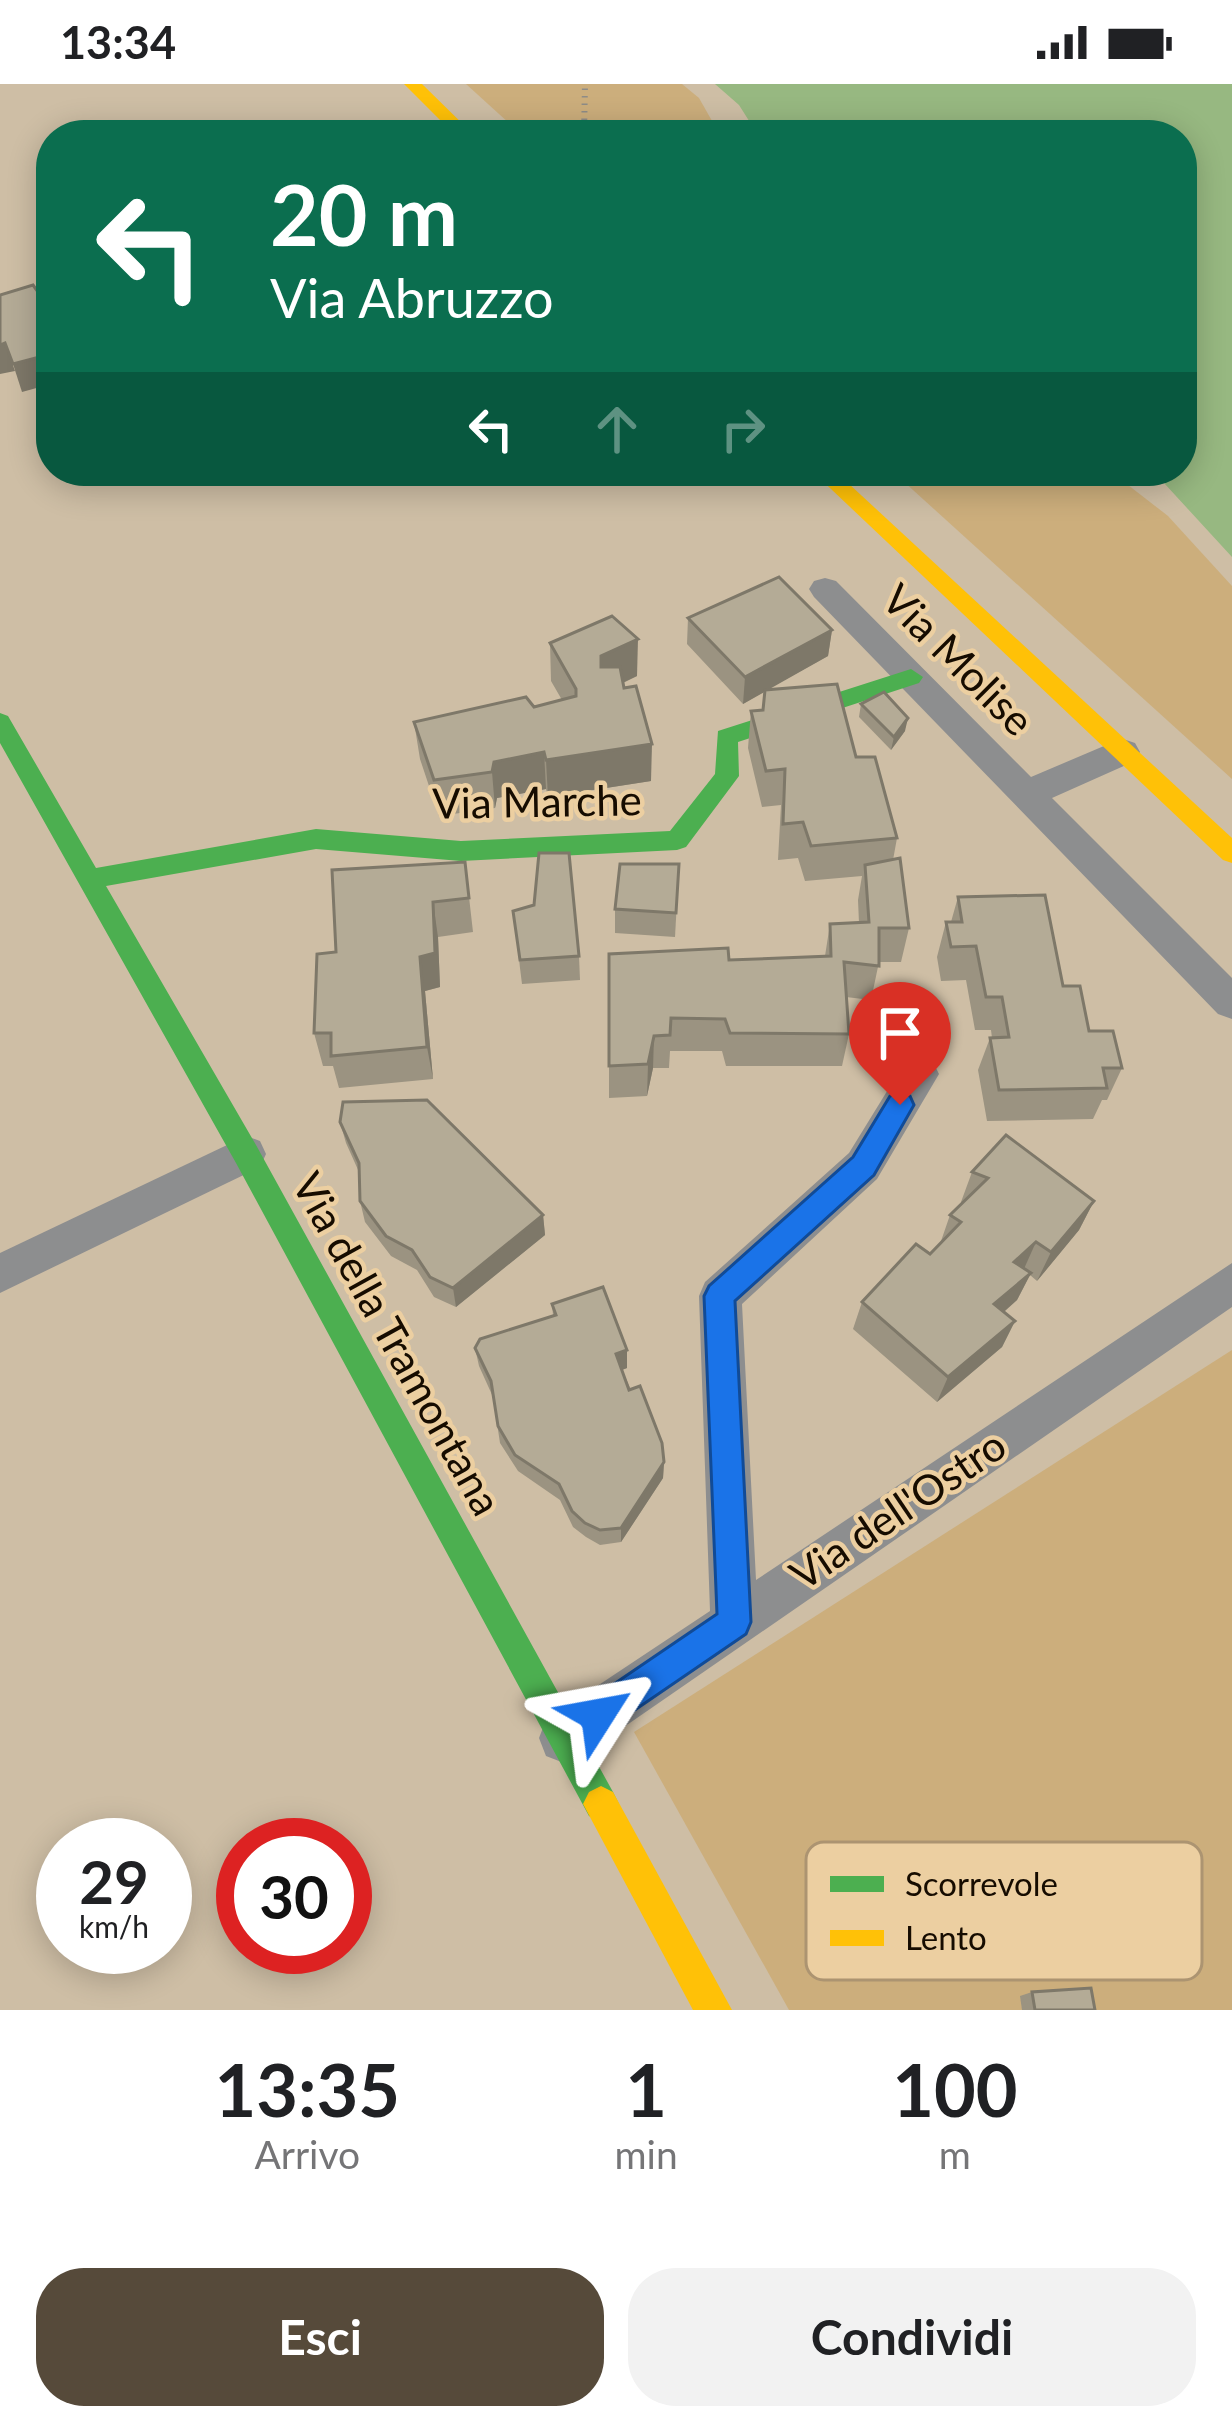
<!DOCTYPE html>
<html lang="it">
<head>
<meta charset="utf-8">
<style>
  :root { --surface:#fff; --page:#f2f2f2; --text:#202124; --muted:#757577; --accent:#564a3a }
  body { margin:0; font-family:Lato,sans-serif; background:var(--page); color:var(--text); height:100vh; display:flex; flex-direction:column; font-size:45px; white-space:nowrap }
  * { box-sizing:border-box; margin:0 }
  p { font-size:39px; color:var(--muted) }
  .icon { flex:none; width:66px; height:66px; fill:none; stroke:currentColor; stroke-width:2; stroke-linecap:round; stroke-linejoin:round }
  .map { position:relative; height:1926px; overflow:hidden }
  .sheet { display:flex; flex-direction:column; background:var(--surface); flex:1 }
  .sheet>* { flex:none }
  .banner { position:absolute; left:36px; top:36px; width:1161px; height:366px; border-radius:48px; box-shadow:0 6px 30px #0003; background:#0b6e4f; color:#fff; overflow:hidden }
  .speed { position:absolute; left:36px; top:1734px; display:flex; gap:24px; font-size:60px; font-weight:700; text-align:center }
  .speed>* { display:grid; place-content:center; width:156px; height:156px; border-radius:50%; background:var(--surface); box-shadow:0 6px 30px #0003; line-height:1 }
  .speed small { font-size:30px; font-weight:400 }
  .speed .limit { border:18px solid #d22; background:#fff; color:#111 }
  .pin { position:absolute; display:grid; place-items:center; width:102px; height:102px; color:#fff; margin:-123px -51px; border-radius:50% 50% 50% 0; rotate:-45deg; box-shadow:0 0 12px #0007 }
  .pin .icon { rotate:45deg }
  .me { position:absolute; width:132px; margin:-66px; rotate:56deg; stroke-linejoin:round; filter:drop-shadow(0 0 9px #0008) }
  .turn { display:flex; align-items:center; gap:42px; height:252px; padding:0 36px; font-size:54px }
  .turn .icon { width:156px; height:156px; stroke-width:2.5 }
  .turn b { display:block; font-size:84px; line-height:102px }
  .lanes { display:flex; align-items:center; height:114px; padding:0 36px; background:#0003; justify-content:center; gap:60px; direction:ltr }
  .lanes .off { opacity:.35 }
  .eta { display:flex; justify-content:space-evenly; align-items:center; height:204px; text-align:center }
  .eta b { font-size:72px; font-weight:700; line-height:84px }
  .cta { display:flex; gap:24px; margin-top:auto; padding:24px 36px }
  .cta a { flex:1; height:138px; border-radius:48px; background:var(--accent); color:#fff; font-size:48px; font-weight:700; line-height:138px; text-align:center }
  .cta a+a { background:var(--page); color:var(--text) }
  .status { display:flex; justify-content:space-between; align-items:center; height:84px; padding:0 60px; background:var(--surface); direction:ltr }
  .status svg { height:33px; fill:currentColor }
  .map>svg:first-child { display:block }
  .green { fill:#ccae7c }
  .water { fill:#97b881 }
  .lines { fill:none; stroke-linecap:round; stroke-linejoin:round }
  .path { stroke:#8e8c87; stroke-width:6; stroke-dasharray:1.5 6; stroke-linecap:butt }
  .street { fill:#8d8e8f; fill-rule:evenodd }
  .fast { fill:#4caf50; fill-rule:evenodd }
  .slow { fill:#ffc107; fill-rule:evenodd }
  .wall { fill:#9b9381 }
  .shaded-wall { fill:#7e7869 }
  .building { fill:#b4ab96; stroke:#7e7869; stroke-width:3 }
  .route { fill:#1a73e8; stroke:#114b97; stroke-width:3 }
  .labels { text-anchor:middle; stroke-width:9; stroke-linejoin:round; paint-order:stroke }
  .street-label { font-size:42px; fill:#160c00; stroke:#eccfa1 }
  .key { fill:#eccfa1; stroke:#ac9471; stroke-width:3 }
  .key-label { font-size:33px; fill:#160c00 }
</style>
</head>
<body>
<div class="status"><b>13:34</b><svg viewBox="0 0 49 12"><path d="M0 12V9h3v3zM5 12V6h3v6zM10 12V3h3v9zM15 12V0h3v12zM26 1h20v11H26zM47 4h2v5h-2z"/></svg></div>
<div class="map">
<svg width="1232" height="1926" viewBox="0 0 1232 1926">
  <rect width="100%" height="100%" fill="#cebea5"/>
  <g class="green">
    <polygon points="466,0 682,0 699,14 720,51 522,51"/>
    <polygon points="892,387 1110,387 1168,432 1232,502 1232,695"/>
    <polygon points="1232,1266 1232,1926 789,1926 634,1648"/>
  </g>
  <polygon class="water" points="715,0 1232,0 1232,473 1153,387 1182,387 1182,51 758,51 739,21"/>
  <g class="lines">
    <polyline class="path" points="584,51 585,0"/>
    <g class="street">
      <polygon points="825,494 836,497 1031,693 1111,659 1123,655 1135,659 1140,668 1135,677 1052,714 1232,894 1232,935 1218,930 814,513 809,505 814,497"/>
      <polygon points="919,973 933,978 939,990 877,1095 742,1220 756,1496 1232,1179 1232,1223 582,1672 564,1679 546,1672 539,1654 546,1636 710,1527 699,1212 705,1198 849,1069 905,978"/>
      <polygon points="246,1052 260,1057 266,1070 260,1083 0,1209 0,1169"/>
    </g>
    <polygon class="fast" points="911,585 923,593 919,599 738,658 739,692 686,763 677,766 461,777 316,765 106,802 256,1061 613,1708 619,1720 613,1732 601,1738 589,1732 236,1079 0,659 0,629 8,632 96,784 316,745 461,757 670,747 715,690 718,647"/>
    <g class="slow">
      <polygon points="404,0 422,0 474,51 455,51"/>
      <polygon points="812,387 835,387 1232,754 1232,779 1223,776"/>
      <polygon points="601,1702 613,1708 732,1926 693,1926 583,1720 589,1708"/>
    </g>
  </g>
  <g class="wall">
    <polygon points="688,534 832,546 828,572 768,605 856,673 897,754 893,776 909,844 901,878 879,878 871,916 846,913 849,950 842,982 726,982 722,967 670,967 669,984 653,984 647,1012 609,1014 609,870 729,876 825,872 830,840 859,839 858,816 862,792 805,797 798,774 778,776 781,721 762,723 748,664 751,627 763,626 765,607 743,620 687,560"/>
    <polygon points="550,559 637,592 623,599 651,697 548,713 546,705 497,714 495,724 439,732 420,675 414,638 534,623 562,616 551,597"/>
    <polygon points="861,620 905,647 891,666 859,633"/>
    <polygon points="465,778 473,848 438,853 440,903 425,907 433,995 339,1004 333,982 323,982 314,949 336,868"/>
    <polygon points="679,780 675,853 615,849 615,825"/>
    <polygon points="958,813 1063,902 1089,947 1122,984 1107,1016 1102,1016 1093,1035 987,1037 978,986 990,954 992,954 991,946 975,946 966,896 941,897 937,873 946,838 951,838"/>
    <polygon points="513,827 579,872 580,896 522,900"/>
    <polygon points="340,1038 543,1131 545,1151 456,1223 434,1213 417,1186 391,1172 365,1138 360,1117 359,1088 346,1059"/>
    <polygon points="972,1088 1094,1117 1079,1146 1037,1197 1030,1191 1017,1216 1004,1228 1015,1237 1002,1263 937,1318 853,1245 862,1218 930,1170 940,1160 950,1131 962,1119 961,1118"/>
    <polygon points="552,1220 627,1266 627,1284 622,1286 664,1378 663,1394 621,1458 600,1461 586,1453 573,1443 560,1416 518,1387 500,1359 493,1313 479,1282 475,1264 553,1231"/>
    <polygon points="1032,1908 1095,1926 1022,1926 1020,1912"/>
  </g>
  <g class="shaded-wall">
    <polygon points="5,259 15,287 0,290 0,261"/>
    <polygon points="51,270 51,300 22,308 13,280"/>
    <polygon points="832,546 828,572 743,620 745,593"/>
    <polygon points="638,555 637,592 601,609 601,572"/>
    <polygon points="908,634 905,647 891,666 894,653"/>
    <polygon points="652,660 651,697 548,713 546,676"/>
    <polygon points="544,668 546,705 497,714 495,724 492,688 494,678"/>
    <polygon points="433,818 438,853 440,903 425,907 433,995 427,963 420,873"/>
    <polygon points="654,952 653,984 647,1012 648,980"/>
    <polygon points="1094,1117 1079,1146 1037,1197 1051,1168"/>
    <polygon points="543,1131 545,1151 456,1223 453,1204"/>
    <polygon points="1036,1158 1023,1187 1014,1178"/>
    <polygon points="1031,1189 1017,1216 982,1247 994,1220"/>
    <polygon points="1015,1237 1002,1263 937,1318 948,1293"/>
    <polygon points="627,1266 627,1284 616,1288 616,1270"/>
    <polygon points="664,1378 663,1394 621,1458 621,1444"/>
  </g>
  <g class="building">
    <polygon points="33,201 51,226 51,270 13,280 5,259 0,261 0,211"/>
    <polygon points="779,493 832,546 745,593 688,534"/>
    <polygon points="612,532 638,555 601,572 601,583 620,583 624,604 636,602 652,660 546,676 544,668 494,678 492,688 434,696 414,638 526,613 534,623 576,612 576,605 550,559"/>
    <polygon points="837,600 856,673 875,673 897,754 811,762 803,738 783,740 785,685 766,687 751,627 763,626 765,606"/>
    <polygon points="884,608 908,634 894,653 861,620"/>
    <polygon points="539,769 569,769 579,872 520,876 513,827 534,821"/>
    <polygon points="900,774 909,844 879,844 879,882 844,878 849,950 730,949 725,935 671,934 670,951 654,952 648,980 609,982 609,870 728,864 729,876 831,872 830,840 869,838 865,781"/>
    <polygon points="465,778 469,814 433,818 435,869 420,873 427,963 331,972 331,949 314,949 317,870 336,868 332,786"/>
    <polygon points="620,780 679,780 676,829 615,825"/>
    <polygon points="1045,811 1063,902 1080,902 1089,947 1113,947 1122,984 1103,984 1107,1004 999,1006 990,954 1009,953 1002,913 986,913 976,862 951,863 946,838 962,838 958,813"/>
    <polygon points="427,1016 543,1131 453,1204 430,1193 412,1166 386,1152 360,1117 359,1079 340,1038 343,1018"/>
    <polygon points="1006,1051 1094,1117 1051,1168 1036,1158 1014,1178 1031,1189 994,1220 1015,1237 948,1293 862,1218 916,1160 930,1170 961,1138 950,1131 988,1094 972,1088"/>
    <polygon points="603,1203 627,1266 616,1270 629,1306 640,1302 662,1359 664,1378 621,1444 600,1446 585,1439 572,1427 559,1400 515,1371 498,1342 491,1297 475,1264 480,1255 556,1231 552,1220"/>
    <polygon points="1091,1904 1095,1926 1035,1926 1032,1908"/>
  </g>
  <polygon class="route" points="900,1009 910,1012 914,1021 874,1091 735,1217 751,1538 746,1550 610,1643 598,1648 586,1643 581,1631 586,1619 717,1530 704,1212 709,1202 853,1073 890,1012"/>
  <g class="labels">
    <g class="street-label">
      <text transform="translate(958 576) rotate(45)" y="15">Via Molise</text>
      <text transform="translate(537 718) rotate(-1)" y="15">Via Marche</text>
      <text transform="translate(397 1260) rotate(61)" y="15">Via della Tramontana</text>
      <text transform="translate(898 1426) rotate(-34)" y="15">Via dell'Ostro</text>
    </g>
  </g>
  <rect x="806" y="1758" width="396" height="138" rx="18" class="key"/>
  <rect x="830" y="1792" width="54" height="16" fill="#4caf50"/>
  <rect x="830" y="1846" width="54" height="16" fill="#ffc107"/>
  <g class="key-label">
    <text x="905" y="1812">Scorrevole</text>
    <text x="905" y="1866">Lento</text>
  </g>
</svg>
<div class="speed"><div>29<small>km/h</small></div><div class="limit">30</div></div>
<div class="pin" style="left:900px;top:1021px;background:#d93025"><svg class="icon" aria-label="arrive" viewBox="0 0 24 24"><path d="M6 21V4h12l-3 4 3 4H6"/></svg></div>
<svg class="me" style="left:598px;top:1631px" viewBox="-20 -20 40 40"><path d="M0-17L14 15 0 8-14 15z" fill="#1a73e8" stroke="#fff" stroke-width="4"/></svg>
<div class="banner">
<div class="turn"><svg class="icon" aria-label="left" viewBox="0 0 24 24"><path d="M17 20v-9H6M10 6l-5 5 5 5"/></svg><div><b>20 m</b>Via Abruzzo</div></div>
<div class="lanes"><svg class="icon" aria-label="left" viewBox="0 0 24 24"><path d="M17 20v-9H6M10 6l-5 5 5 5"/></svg><svg class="icon off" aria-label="ahead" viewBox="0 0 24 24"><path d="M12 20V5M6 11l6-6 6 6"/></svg><svg class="icon off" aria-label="right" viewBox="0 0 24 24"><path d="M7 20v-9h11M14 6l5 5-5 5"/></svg></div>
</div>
</div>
<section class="sheet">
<div class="eta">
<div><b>13:35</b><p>Arrivo</p></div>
<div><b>1</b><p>min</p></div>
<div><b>100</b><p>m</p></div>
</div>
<div class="cta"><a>Esci</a><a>Condividi</a></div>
</section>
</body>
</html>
